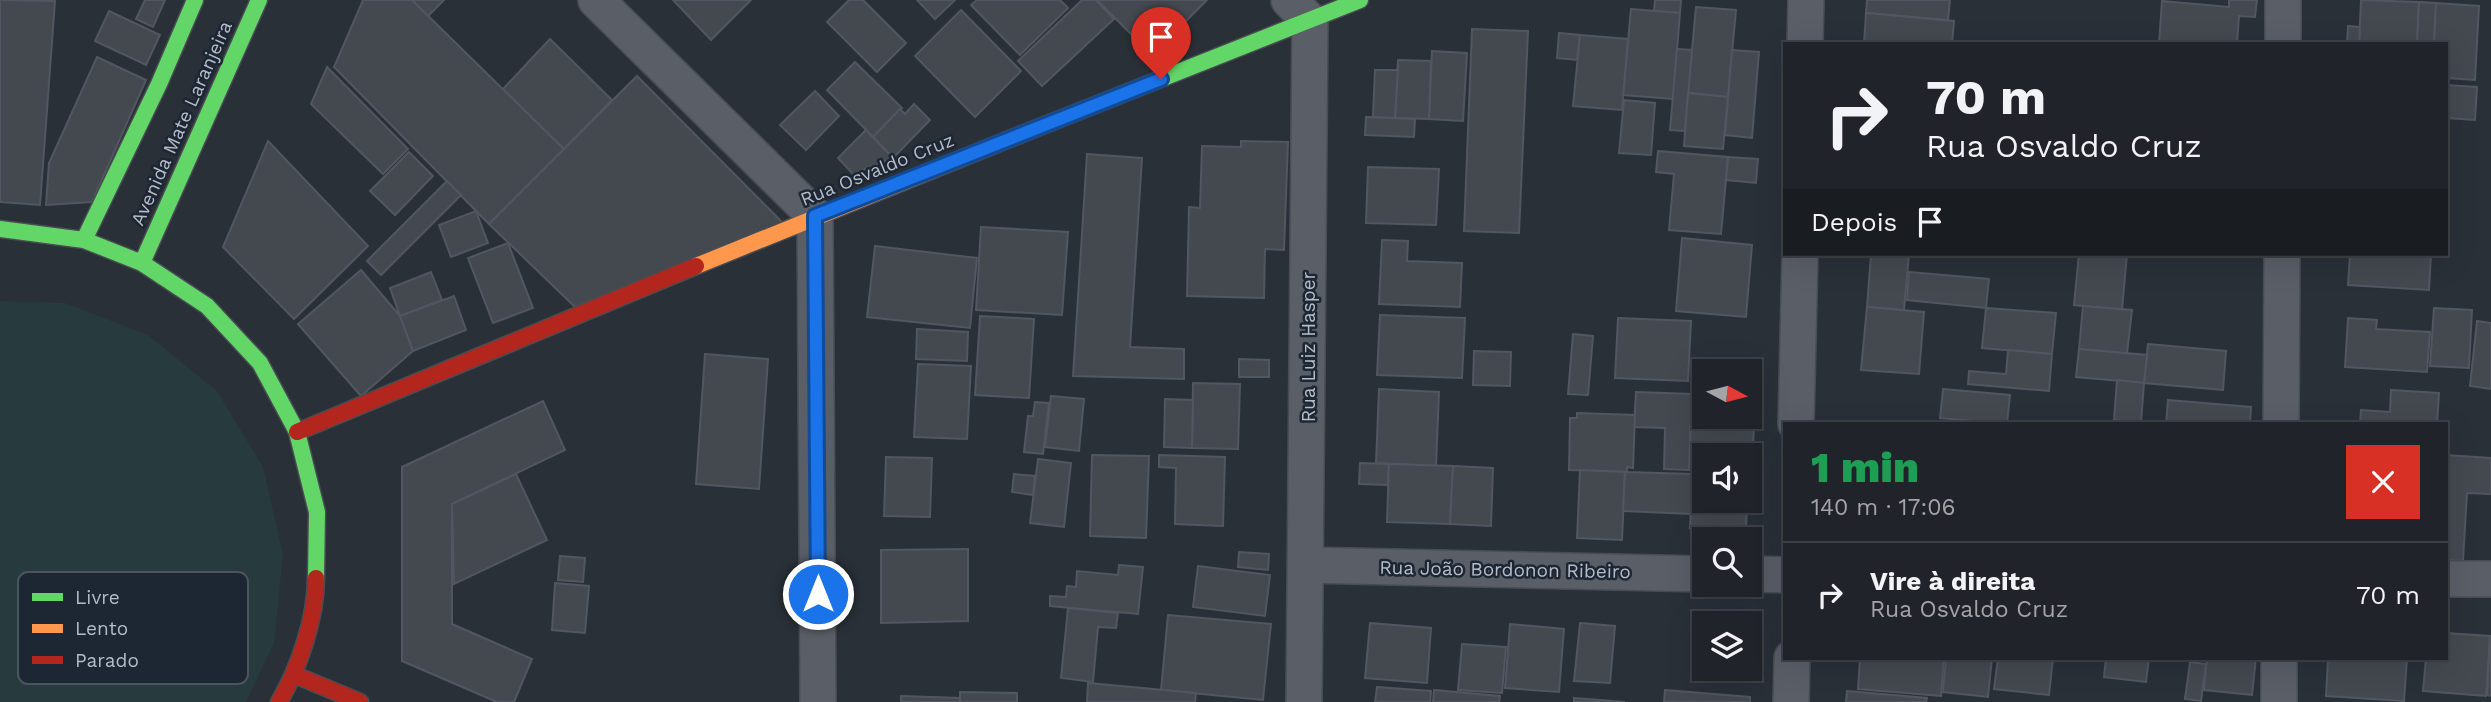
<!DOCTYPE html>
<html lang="pt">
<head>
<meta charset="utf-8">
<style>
  :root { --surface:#20242a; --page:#2d3036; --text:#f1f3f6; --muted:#a2a4a8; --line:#3d4147 }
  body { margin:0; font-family:"Work Sans",sans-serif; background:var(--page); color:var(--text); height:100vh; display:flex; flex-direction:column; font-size:26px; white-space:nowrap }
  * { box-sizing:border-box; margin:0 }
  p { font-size:23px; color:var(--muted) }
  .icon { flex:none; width:38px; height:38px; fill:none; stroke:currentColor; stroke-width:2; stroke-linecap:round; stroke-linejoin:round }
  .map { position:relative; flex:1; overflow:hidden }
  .sheet { position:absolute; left:1783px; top:422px; width:665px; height:238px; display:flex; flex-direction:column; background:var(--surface); border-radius:0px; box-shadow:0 7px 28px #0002,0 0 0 2px var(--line) }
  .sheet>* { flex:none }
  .top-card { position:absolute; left:1783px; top:42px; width:665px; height:214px; border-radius:0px; box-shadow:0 7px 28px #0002,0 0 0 2px var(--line); background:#20242a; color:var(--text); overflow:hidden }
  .needle { width:46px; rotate:97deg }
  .tools { position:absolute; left:1692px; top:359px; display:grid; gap:14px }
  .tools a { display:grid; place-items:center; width:70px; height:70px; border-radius:0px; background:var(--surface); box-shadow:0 7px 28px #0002,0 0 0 2px var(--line); font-size:35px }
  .pin { position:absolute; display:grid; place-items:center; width:60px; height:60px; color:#fff; margin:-72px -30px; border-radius:50% 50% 50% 0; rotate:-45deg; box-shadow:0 0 7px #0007 }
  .pin .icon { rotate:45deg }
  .me { position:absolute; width:77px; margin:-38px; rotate:0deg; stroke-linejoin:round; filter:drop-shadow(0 0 5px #0008) }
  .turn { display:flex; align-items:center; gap:24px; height:147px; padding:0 28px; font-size:32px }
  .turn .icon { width:91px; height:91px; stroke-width:2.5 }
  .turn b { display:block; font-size:49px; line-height:60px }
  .then { display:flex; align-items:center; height:66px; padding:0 28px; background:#0003; gap:14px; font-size:26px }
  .round { display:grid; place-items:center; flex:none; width:74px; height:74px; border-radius:0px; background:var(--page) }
  .summary { display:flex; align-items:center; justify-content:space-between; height:119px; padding:0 28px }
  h1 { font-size:42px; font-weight:800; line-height:52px; color:#1e9e55 }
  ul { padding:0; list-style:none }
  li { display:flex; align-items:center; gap:21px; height:105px; padding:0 28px; border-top:2px solid var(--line) }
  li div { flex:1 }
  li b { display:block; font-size:26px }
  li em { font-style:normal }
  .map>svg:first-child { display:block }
  .green { fill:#273a3e }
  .building { fill:#444950; stroke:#52575f; stroke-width:2 }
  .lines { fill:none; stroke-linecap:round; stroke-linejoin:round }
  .street-casing { stroke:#484c53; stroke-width:38 }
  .fast-casing { stroke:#484c53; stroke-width:19 }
  .slow-casing { stroke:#484c53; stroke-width:19 }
  .jam-casing { stroke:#484c53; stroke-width:19 }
  .street { stroke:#5a5e66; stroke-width:35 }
  .fast { stroke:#63d668; stroke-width:16 }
  .slow { stroke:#ff974d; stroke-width:16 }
  .jam { stroke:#b3261e; stroke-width:16 }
  .route-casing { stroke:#114b97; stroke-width:18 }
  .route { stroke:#1a73e8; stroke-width:12 }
  .labels { text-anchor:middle; stroke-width:5; stroke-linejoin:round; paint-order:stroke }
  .street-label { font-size:19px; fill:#b4bcc9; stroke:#1d2633 }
  .key { fill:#1d2633; stroke:#4a5360; stroke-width:2 }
  .key-label { font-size:19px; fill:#b4bcc9 }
</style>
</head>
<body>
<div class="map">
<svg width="2491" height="702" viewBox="0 0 2491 702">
  <rect width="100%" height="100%" fill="#2a3038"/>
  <polygon class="green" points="0,301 65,303 148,335 217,391 263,467 283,554 274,643 246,702 0,702"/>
  <g class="building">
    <polygon points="0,0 55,1 40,205 0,202"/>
    <polygon points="145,0 165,0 153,27 136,19"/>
    <polygon points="363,0 412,0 564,149 489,224 334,67"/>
    <polygon points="412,0 444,0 428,16"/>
    <polygon points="673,0 751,0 711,40"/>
    <polygon points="849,0 863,0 906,43 877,72 827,22"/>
    <polygon points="917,0 955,0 935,19"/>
    <polygon points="977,0 1060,0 1068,8 1020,55 971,5"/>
    <polygon points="1082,0 1096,0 1114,19 1042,86 1018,61"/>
    <polygon points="1097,0 1207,0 1152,55"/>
    <polygon points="1655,0 1681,0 1680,13 1654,11"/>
    <polygon points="1867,0 1950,0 1948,20 1866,13"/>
    <polygon points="2229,0 2257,0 2255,17 2239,16 2237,44 2159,44 2162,1 2229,7"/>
    <polygon points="2361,0 2419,2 2417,44 2359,44"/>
    <polygon points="2419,2 2436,3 2434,42 2417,41"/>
    <polygon points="2436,3 2479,6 2475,80 2446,78 2446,44 2434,44"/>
    <polygon points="1696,7 1736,10 1728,97 1688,93"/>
    <polygon points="1631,9 1680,13 1673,99 1623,95"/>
    <polygon points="961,10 1021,71 975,117 915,56"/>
    <polygon points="109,11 160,35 146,65 95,41"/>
    <polygon points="1866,13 1954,21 1952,44 1864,44"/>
    <polygon points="2348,26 2360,27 2359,44 2347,44"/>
    <polygon points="1472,29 1528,31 1519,233 1464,231"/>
    <polygon points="1559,33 1580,35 1577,60 1557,58"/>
    <polygon points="1580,35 1628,39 1622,110 1573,106"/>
    <polygon points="550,39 612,100 564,149 503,89"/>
    <polygon points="1677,49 1692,50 1685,131 1670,130"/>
    <polygon points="1732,50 1759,52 1752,138 1725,135"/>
    <polygon points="1432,51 1467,53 1463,121 1429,119"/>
    <polygon points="97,57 146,80 92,202 46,205 49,163"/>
    <polygon points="1398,60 1431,61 1429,119 1395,118"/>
    <polygon points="855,62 902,108 873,137 827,90"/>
    <polygon points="327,67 408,149 383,174 311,104"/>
    <polygon points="1375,70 1398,70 1395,118 1373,117"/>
    <polygon points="637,76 783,223 575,307 489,224"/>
    <polygon points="2446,85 2477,87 2475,120 2446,118"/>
    <polygon points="815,91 839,116 806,150 780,125"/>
    <polygon points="1688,93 1728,97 1723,149 1684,146"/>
    <polygon points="1624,100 1655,103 1651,155 1619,153"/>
    <polygon points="914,104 930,120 893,158 873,137 900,109 905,114"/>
    <polygon points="1366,117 1415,119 1414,137 1365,135"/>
    <polygon points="866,130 893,158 853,174 838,158"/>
    <polygon points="268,141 368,246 294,319 223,247"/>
    <polygon points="1241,141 1288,142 1284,250 1265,249 1264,298 1187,296 1189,207 1200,208 1202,146 1241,147"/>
    <polygon points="1658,151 1728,157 1721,234 1669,230 1674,174 1656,172"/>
    <polygon points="409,152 433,176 395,215 370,191"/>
    <polygon points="1087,154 1142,158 1130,347 1184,349 1184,379 1073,376"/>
    <polygon points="1728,157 1758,159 1756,183 1726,180"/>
    <polygon points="1368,167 1439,169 1436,225 1366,223"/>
    <polygon points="447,181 461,195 381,275 367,261"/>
    <polygon points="476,211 488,243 451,257 439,225"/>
    <polygon points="981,227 1068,232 1062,315 976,310"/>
    <polygon points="1682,238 1752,245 1746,317 1676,311"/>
    <polygon points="1382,240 1408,241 1407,261 1462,263 1460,307 1379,304"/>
    <polygon points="508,243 533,308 493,323 468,258"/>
    <polygon points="875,246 977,258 970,328 867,317"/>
    <polygon points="1871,254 1909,254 1904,310 1867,307"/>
    <polygon points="2079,254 2127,254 2122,310 2074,305"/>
    <polygon points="2350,254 2431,254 2429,290 2348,285"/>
    <polygon points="361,270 400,316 413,351 361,396 298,324"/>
    <polygon points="431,272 442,300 400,316 390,288"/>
    <polygon points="1909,272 1989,279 1986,308 1907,300"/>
    <polygon points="454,296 466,330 413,351 400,316"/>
    <polygon points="2083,306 2132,310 2127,354 2079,349"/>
    <polygon points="1867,307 1924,312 1919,374 1861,370"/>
    <polygon points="1986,308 2056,313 2052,354 1982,348"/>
    <polygon points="2434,308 2472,310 2469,368 2430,366"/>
    <polygon points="1380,315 1465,318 1462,378 1377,375"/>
    <polygon points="980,316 1034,319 1029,398 975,395"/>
    <polygon points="1618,318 1691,321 1688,381 1615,378"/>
    <polygon points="2348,318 2377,320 2376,329 2430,332 2427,372 2345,367"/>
    <polygon points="2477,321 2491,323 2491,389 2470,386"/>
    <polygon points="917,329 968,332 967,361 916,359"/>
    <polygon points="1573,334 1593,336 1588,395 1568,394"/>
    <polygon points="2148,344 2226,351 2223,390 2144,383"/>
    <polygon points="2079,349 2147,355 2144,383 2076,377"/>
    <polygon points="2008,350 2052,354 2049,391 1968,384 1969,371 2006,374"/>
    <polygon points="1474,351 1511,352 1510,386 1473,385"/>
    <polygon points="705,354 768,359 759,489 696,484"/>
    <polygon points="1239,359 1269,360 1269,377 1239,377"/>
    <polygon points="918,364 971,366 967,439 914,437"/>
    <polygon points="2117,380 2144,383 2141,423 2114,420"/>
    <polygon points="1193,383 1240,384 1238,449 1192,448"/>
    <polygon points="1379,389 1439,392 1436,466 1376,463"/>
    <polygon points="1943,389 2010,395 2007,424 1940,418"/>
    <polygon points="2391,390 2439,393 2437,424 2360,424 2361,410 2390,412"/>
    <polygon points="1636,392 1692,394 1689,470 1664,469 1665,428 1634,427"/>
    <polygon points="1051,396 1084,399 1079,451 1045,447"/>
    <polygon points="1165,399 1193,400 1192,448 1164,447"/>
    <polygon points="1692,399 1704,399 1704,416 1750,416 1750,401 1755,401 1753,449 1690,446"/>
    <polygon points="2168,400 2251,407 2250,424 2166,424"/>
    <polygon points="543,401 565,450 452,504 452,624 532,659 514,702 497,702 402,661 402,467"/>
    <polygon points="1035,402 1049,403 1043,454 1024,452 1028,416 1033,416"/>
    <polygon points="1577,413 1635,415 1633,468 1627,467 1627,472 1569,470 1570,418 1577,418"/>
    <polygon points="1719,447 1753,449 1752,460 1750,460 1750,455 1719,455"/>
    <polygon points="1092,455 1149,456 1146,538 1090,536"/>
    <polygon points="1159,455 1225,457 1223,526 1175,524 1176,468 1159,467"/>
    <polygon points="2446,455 2491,458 2491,494 2467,493 2463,561 2446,560"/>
    <polygon points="886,457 932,458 930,517 884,516"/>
    <polygon points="1038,459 1071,463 1064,527 1030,523"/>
    <polygon points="1360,463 1389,464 1388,485 1359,484"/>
    <polygon points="1389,464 1453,466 1450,524 1387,522"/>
    <polygon points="1453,466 1493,468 1491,526 1450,524"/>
    <polygon points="1580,470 1625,472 1622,540 1577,538"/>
    <polygon points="1625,472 1693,474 1691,514 1623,511"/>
    <polygon points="516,474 547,540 454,584 452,504"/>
    <polygon points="1014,474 1035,476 1033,495 1012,492"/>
    <polygon points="1693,474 1704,475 1704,500 1747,500 1746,530 1690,528"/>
    <polygon points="968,549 968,621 881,623 881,550"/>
    <polygon points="1239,552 1269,554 1268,570 1238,567"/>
    <polygon points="560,556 585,558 583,582 558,580"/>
    <polygon points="1119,565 1143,567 1138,614 1050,606 1050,596 1066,597 1067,586 1076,587 1077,571 1118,575"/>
    <polygon points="1198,566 1270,575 1265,616 1193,607"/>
    <polygon points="555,583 589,586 585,633 552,630"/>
    <polygon points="1068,608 1118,613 1116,628 1098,627 1093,682 1061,678"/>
    <polygon points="1168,615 1271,624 1263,700 1161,690"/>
    <polygon points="1370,623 1431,628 1427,683 1365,678"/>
    <polygon points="1580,623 1615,626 1610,683 1574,681"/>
    <polygon points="1510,624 1564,629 1559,692 1505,688"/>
    <polygon points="2446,633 2490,636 2486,696 2423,691 2426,658 2446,658"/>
    <polygon points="2490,636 2491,636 2491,696 2487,695"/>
    <polygon points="1462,644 1506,647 1502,693 1458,690"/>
    <polygon points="1860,658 1944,658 1941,696 1858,689"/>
    <polygon points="1946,658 1992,658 1988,697 1943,692"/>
    <polygon points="1998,658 2053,658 2049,695 1994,689"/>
    <polygon points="2106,658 2149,658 2146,682 2104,677"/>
    <polygon points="2207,658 2256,658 2252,695 2204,690"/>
    <polygon points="2328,658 2407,658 2404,701 2326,696"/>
    <polygon points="2190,662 2206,664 2201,701 2185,699"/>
    <polygon points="1088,683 1196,693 1195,702 1087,702"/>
    <polygon points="1377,687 1431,691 1430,702 1375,702"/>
    <polygon points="1434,690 1500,696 1499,702 1433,702"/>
    <polygon points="1665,690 1750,697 1750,702 1664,702"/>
    <polygon points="1847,691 1927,698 1926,702 1846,702"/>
    <polygon points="960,692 1017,693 1017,702 960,702"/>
    <polygon points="901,696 960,698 960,702 901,702"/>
    <polygon points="1574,698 1625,702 1574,702"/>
  </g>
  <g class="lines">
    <defs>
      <g id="street">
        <polyline points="596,0 815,216 818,702"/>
        <polyline points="1289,0 1310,21 1304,702"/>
        <polyline points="1805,44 1806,0"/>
        <polyline points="2283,44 2283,0"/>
        <polyline points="1796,424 1800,254"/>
        <polyline points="2281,424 2282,254"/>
        <polyline points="1306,565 1704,574"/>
        <polyline points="1750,574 1785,575"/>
        <polyline points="2446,579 2491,579"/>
        <polyline points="1791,702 1792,658"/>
        <polyline points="2279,702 2279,658"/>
      </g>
      <g id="fast">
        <polyline points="1022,134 1360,0"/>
        <polyline points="0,229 84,240 142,263 207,306 260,363 297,432 317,512 316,578"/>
        <polyline points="84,240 159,84 195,0"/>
        <polyline points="142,263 259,0"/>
      </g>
      <polyline id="slow" points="696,266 1022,134"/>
      <g id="jam">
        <polyline points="297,432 696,266"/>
        <polyline points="295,675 360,702"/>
        <path d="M279 702C299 668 316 618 316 578"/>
      </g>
    </defs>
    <use href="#street" class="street-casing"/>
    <use href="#fast" class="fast-casing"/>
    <use href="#slow" class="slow-casing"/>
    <use href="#jam" class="jam-casing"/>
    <use href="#street" class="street"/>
    <use href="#fast" class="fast"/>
    <use href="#slow" class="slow"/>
    <use href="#jam" class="jam"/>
  </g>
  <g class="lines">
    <defs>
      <polyline id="route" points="818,594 815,216 1161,79"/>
    </defs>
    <use href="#route" class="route-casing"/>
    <use href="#route" class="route"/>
  </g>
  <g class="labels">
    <g class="street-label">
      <text transform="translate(181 123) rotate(-66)" y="7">Avenida Mate Laranjeira</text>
      <text transform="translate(877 169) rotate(-22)" y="7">Rua Osvaldo Cruz</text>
      <text transform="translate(1308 347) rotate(-90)" y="7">Rua Luiz Hasper</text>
      <text transform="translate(1505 569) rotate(1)" y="7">Rua João Bordonon Ribeiro</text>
    </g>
  </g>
  <rect x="18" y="572" width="230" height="112" rx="10" class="key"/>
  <rect x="32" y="593" width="31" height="8" fill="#63d668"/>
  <rect x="32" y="624" width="31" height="9" fill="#ff974d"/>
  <rect x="32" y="656" width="31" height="8" fill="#b3261e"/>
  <g class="key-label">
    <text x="75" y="604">Livre</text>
    <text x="75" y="635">Lento</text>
    <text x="75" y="667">Parado</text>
  </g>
</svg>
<div class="tools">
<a><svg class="needle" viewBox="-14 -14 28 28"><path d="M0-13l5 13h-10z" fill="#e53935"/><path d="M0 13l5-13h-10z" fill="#a2a4a8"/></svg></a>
<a><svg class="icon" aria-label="sound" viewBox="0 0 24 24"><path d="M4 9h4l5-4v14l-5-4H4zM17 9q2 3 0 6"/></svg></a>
<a><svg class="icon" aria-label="search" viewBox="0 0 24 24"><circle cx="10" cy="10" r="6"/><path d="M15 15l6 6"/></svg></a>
<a><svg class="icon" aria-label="layers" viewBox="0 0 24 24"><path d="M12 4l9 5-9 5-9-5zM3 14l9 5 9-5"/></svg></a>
</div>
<div class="pin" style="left:1161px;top:79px;background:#d93025"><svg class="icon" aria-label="arrive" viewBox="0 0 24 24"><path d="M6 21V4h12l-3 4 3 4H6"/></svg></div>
<svg class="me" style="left:818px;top:594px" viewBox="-20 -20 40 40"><circle r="17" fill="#1a73e8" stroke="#fff" stroke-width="3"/><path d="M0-11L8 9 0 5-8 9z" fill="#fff"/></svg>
<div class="top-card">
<div class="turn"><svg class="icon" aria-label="right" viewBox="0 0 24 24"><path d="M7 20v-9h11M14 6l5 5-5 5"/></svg><div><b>70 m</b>Rua Osvaldo Cruz</div></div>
<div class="then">Depois<svg class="icon" aria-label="arrive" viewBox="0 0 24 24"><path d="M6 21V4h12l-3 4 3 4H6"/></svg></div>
</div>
<section class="sheet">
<div class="summary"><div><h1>1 min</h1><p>140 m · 17:06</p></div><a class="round" style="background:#d93025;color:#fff"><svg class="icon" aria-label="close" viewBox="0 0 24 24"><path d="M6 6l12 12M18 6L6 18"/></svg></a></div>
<ul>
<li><svg class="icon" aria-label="right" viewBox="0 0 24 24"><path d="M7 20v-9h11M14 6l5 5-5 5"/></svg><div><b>Vire à direita</b><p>Rua Osvaldo Cruz</p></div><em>70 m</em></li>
</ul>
</section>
</div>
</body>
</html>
